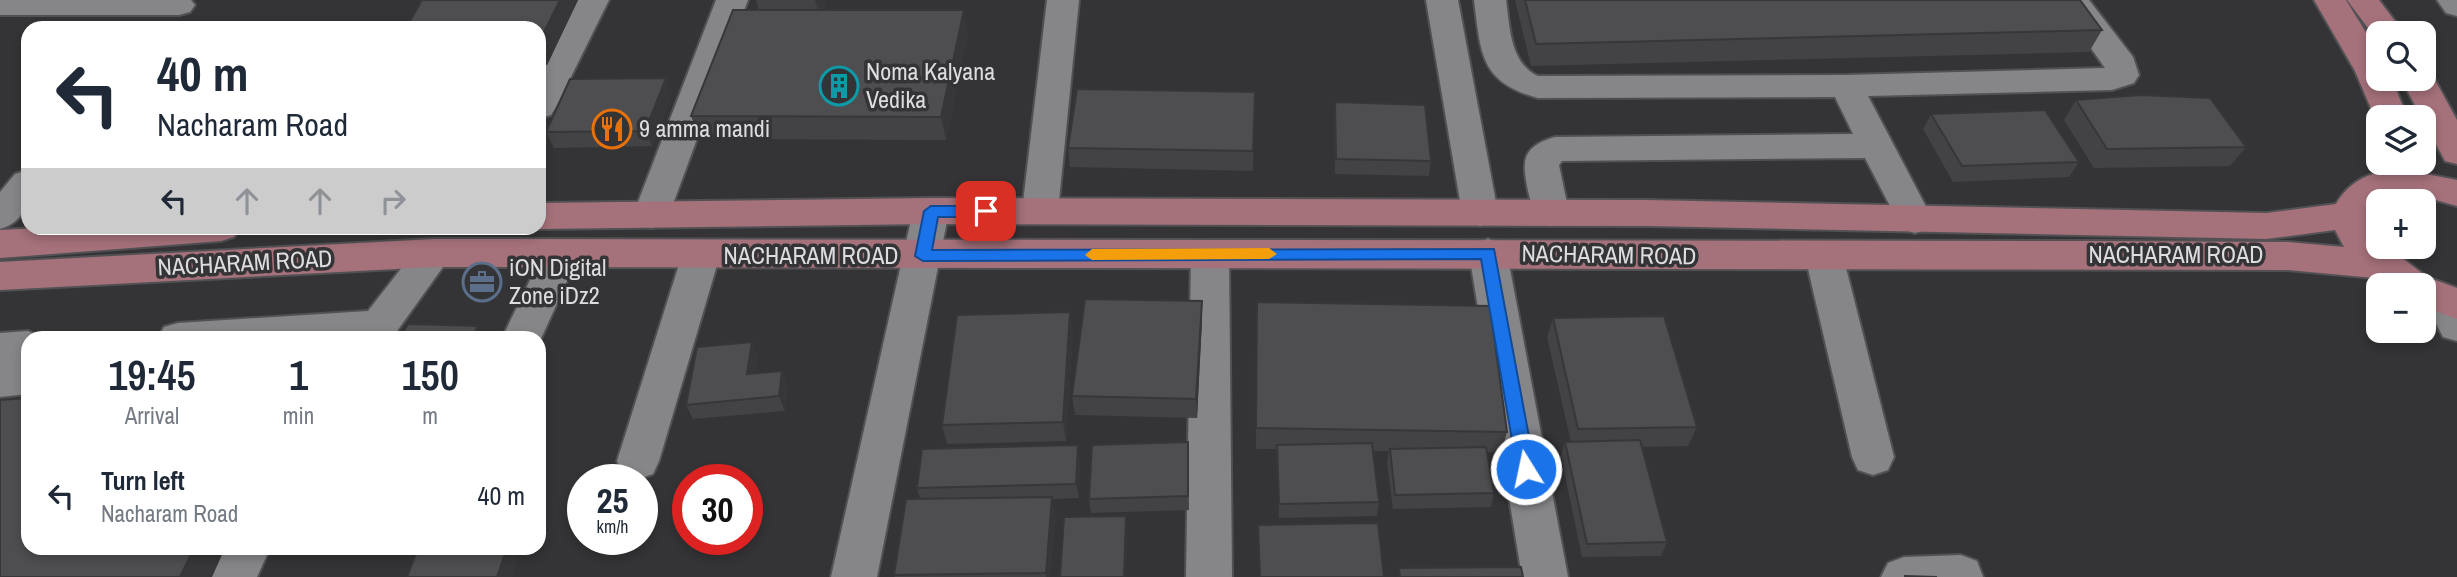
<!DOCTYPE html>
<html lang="en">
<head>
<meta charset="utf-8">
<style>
  :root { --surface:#fff; --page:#f2f2f3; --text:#1f2937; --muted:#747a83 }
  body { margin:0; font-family:"Archivo Narrow",sans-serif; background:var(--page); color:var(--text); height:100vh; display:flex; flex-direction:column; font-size:26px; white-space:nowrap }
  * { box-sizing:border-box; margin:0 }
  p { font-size:23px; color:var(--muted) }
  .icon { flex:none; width:38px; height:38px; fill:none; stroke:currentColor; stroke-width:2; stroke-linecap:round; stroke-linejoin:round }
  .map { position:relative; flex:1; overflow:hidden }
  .sheet { position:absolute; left:21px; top:331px; width:525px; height:224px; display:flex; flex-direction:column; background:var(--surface); border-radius:21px; box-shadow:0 4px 10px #0003 }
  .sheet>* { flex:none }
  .top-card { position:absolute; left:21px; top:21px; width:525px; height:214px; border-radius:21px; box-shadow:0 4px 10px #0003; background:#fff; color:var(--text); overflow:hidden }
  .buttons { position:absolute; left:2366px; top:21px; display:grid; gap:14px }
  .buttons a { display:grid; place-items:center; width:70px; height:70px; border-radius:14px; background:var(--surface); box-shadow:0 4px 10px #0003; font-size:35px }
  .speed { position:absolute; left:567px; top:464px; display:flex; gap:14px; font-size:35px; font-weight:700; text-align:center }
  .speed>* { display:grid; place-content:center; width:91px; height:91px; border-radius:50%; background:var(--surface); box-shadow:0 4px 10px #0003; line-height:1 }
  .speed small { font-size:18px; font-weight:400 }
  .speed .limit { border:10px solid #d22; background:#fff; color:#111 }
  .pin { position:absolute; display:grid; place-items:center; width:60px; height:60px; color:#fff; margin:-30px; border-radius:14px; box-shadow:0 4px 10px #0006 }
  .me { position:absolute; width:77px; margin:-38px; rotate:350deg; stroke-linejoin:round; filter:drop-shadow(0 0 5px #0008) }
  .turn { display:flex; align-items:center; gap:24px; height:147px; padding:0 21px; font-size:32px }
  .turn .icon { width:91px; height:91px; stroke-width:2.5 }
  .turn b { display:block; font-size:49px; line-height:60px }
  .lanes { display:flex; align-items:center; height:66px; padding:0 21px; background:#0003; justify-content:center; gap:35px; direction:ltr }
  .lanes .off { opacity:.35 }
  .eta { display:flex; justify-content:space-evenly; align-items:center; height:119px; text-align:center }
  .eta b { font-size:42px; font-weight:600; line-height:49px }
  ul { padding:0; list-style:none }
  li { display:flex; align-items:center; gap:21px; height:91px; padding:0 21px }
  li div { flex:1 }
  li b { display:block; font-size:26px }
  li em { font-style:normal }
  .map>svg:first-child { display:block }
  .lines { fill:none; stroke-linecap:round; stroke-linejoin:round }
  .minor-casing { stroke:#515154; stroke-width:4 }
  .major-casing { stroke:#515154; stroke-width:4 }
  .minor { fill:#868689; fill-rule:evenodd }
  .major { fill:#a5717b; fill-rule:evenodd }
  .wall { fill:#434346 }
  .shaded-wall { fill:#373739 }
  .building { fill:#4e4e51; stroke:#373739; stroke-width:2 }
  .route { fill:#1a73e8; stroke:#114b97; stroke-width:2 }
  .slow { fill:#f59e0b }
  .labels { text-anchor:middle; stroke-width:7; stroke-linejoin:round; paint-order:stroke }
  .poi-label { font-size:24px; fill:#dddddf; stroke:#343436; text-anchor:start }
  .street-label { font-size:24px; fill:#dddddf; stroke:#343436 }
</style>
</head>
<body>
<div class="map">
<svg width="2457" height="577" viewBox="0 0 2457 577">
  <rect width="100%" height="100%" fill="#343436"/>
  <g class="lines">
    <defs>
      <g id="minor">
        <polygon points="0,0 191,0 195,5 190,12 179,15 0,15"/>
        <polygon points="577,0 609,0 556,107 551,115 539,118 539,74"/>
        <polygon points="716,0 748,0 669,215 664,224 651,228 638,224 633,215"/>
        <polygon points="1047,0 1079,0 1058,211 1053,220 1040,224 1027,220 1022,211"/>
        <polygon points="1426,0 1458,0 1498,213 1493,222 1480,226 1467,222 1462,213"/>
        <path d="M1474 0H1506C1510 28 1510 63 1538 76L1846 75 2105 68 2057 0H2089L2133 57 2139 75 2134 83 2112 90 1868 96 1933 220 1928 229 1915 233 1902 229 1865 158 1562 161 1559 165 1569 213 1564 222 1551 226 1538 222C1532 212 1531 202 1528 191 1522 161 1521 147 1555 137L1853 134 1835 97 1538 98C1480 82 1481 54 1474 0Z"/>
        <polygon points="2437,0 2457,0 2457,16 2446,13"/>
        <path d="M28 170C28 197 30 220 0 229V192L15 174Z"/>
        <polygon points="931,198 944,202 949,211 877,577 831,577 913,211 918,202"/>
        <polygon points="434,239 447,243 453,253 392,338 158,338 164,327 178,323 368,311 421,243"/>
        <polygon points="1488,239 1501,243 1507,253 1568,577 1522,577 1469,253 1475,243"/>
        <polygon points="1210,240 1223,244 1229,254 1232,577 1186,577 1191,254 1197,244"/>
        <polygon points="560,241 573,245 579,255 539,343 539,338 502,338 547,245"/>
        <polygon points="701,241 714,245 720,255 659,461 653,474 638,479 623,474 617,461 682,255 688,245"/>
        <polygon points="1824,242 1837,246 1843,256 1894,457 1888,470 1873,475 1858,470 1852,457 1805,256 1811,246"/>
        <polygon points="2444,287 2457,291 2457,341 2443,337 2425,302 2430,292"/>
        <polygon points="28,331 43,338 28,338 28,394 0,397 0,333"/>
        <polygon points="225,548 270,548 257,577 211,577"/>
        <polygon points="1961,555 1977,561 1983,577 1881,577 1888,563 1904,557"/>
      </g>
      <g id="major">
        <polygon points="2314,0 2346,0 2378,52 2378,79 2392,79 2407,117 2378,117 2378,125 2355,71"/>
        <polygon points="2347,0 2379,0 2404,33 2378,33 2377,40"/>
        <polygon points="2424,70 2430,71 2457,120 2457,164 2445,161 2401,79 2424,79"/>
        <path d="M2405 170 2457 180V206C2431 199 2372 179 2369 221L2378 238V247H2388L2427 277 2457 288V319L2424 307V285H2384L2374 278 2288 270 434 267 0 290V262L434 239 2090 241 2288 242 2344 247 2335 230 2266 239 1648 226 931 224 539 229 533 228H539V203L931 198 1648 200 2266 213 2336 204C2351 178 2376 169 2405 170Z"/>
        <polygon points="39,228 240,228 234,237 221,241 0,258 0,230"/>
      </g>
    </defs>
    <use href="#minor" class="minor-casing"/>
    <use href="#major" class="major-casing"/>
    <use href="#minor" class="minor"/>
    <use href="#major" class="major"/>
  </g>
  <g class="wall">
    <polygon points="422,0 578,0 547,65 539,66 539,28"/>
    <polygon points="756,0 827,0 824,10 968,33 946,140 700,139 691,116 759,10"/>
    <polygon points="1515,0 2080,0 2102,30 2089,52 1531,66"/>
    <polygon points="1255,92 1253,171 1070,167 1068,148"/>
    <polygon points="672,93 652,146 554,148 546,132"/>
    <polygon points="2076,100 2246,147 2230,166 2094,168 2064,120"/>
    <polygon points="1335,102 1431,161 1429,176 1335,174 1334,118"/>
    <polygon points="1931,114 2079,162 2069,177 1953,182 1923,129"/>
    <polygon points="1257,302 1507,432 1501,453 1487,452 1494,493 1491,507 1393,509 1387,463 1389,451 1373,451 1379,502 1377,516 1279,518 1276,449 1256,449"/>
    <polygon points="1553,318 1697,427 1688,446 1642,447 1667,542 1661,556 1582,557 1561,456 1565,442 1571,442 1547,337"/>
    <polygon points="1202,320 1197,418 1075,415 1072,396"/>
    <polygon points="1073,331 1066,441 947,444 942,425"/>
    <polygon points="758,356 756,373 782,371 788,386 785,411 693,419 686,405"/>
    <polygon points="1188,442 1189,510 1091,513 1089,499"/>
    <polygon points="1080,459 1079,498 1052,499 1055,515 1050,577 895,577 894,575 920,499 917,488"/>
    <polygon points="1258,525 1384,577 1259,577"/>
  </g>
  <g class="shaded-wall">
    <polygon points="560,0 578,0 547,65 539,49 539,42"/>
    <polygon points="815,0 827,0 821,21"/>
    <polygon points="964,10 968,33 946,140 941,117"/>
    <polygon points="666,78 672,93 652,146 645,131"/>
    <polygon points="1202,301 1202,320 1197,418 1196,399"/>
    <polygon points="1070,312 1073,331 1066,441 1063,422"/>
    <polygon points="478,326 486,338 472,338"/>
    <polygon points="752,342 758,356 754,388 747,374"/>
    <polygon points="782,371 788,386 785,411 779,396"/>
    <polygon points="1078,445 1080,459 1079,498 1076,484"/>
    <polygon points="1052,497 1055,515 1050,577 1046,577 1046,573"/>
    <polygon points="1126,516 1128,530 1126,577 1124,577"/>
    <polygon points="194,548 225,548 212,577 180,577"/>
    <polygon points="507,548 515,548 520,554 512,577 497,577"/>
  </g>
  <g class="building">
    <polygon points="422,0 560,0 539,42 539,28 406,28"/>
    <polygon points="1525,0 2080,0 2102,30 1536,44"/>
    <polygon points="733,10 964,10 941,117 691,116"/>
    <polygon points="666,78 645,131 546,132 570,79"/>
    <polygon points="1077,89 1255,92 1253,151 1068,148"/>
    <polygon points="2140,95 2210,98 2246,147 2107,149 2076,100"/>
    <polygon points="1335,102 1425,105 1431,161 1336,159"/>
    <polygon points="2045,110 2079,162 1962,166 1931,114"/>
    <polygon points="1085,299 1202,301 1196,399 1072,396"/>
    <polygon points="1257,302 1490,306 1507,432 1256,428"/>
    <polygon points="1070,312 1063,422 942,425 957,315"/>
    <polygon points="1664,316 1697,427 1578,429 1553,318"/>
    <polygon points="408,324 478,326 472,338 400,338"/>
    <polygon points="752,342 747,374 782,371 779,396 686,405 697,347"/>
    <polygon points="28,398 28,548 194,548 180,577 0,577 0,400"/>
    <polygon points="1640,440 1667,542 1587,544 1565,442"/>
    <polygon points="1188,442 1188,496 1089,499 1092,445"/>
    <polygon points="1372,443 1379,502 1279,504 1277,445"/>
    <polygon points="1078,445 1076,484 917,488 922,449"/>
    <polygon points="1486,447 1494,493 1395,495 1390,449"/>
    <polygon points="1052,497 1046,573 894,575 906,499"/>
    <polygon points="1126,516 1124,577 1060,577 1064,517"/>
    <polygon points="1378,523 1384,577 1260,577 1258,525"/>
    <polygon points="418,548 507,548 497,577 407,577"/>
    <polygon points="1521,567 1523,577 1400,577 1399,568"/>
    <polygon points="1905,576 1937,577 1905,577"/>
  </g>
  <polygon class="route" points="931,206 986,206 993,211 986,217 938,217 932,250 1494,249 1535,469 1526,476 1517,469 1481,259 923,261 915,256 924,211"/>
  <polygon class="slow" points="1269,248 1277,254 1269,259 1092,260 1085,255 1092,249"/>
  <defs>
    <symbol id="building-ring" viewBox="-11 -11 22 22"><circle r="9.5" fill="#343436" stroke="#0f9aa8" stroke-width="1.5"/><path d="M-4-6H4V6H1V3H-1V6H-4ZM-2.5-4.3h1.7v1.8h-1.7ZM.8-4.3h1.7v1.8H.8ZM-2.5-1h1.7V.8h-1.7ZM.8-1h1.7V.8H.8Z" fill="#0f9aa8"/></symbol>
    <symbol id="restaurant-ring" viewBox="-11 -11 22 22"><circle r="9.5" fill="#343436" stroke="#e8710a" stroke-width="1.5"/><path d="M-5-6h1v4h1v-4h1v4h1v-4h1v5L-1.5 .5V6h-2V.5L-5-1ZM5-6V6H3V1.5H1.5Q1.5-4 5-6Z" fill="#e8710a"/></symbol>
    <symbol id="office-ring" viewBox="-11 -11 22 22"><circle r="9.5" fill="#343436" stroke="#5c6f8a" stroke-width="1.5"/><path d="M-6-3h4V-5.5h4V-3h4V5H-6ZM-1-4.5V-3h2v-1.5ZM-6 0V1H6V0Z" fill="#5c6f8a"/></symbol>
  </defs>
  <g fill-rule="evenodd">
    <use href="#building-ring" x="817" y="64" width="44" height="44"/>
    <use href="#restaurant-ring" x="590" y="107" width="44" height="44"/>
    <use href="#office-ring" x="460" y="260" width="44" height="44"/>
  </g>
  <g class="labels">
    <g class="poi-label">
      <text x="866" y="80">Noma Kalyana<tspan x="866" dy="28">Vedika</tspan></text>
      <text x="639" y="137">9 amma mandi</text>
      <text x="509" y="276">iON Digital<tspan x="509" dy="28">Zone iDz2</tspan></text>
    </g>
    <g class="street-label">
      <text transform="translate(1609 255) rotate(1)" y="8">NACHARAM ROAD</text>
      <text x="2176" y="263">NACHARAM ROAD</text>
      <text x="811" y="264">NACHARAM ROAD</text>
      <text transform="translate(245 263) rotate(-3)" y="8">NACHARAM ROAD</text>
    </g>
  </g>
</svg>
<div class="buttons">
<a><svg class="icon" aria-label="search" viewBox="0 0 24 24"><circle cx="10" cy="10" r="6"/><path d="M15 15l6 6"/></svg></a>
<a><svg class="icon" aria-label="layers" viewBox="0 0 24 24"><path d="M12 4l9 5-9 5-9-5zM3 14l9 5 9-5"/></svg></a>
<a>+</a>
<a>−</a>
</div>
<div class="speed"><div>25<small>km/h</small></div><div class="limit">30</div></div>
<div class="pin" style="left:986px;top:211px;background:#d93025"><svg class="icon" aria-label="arrive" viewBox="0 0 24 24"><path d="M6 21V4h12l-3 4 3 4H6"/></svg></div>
<svg class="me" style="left:1526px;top:469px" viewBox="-20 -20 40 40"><circle r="17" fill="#1a73e8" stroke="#fff" stroke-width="3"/><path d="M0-11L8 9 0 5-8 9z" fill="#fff"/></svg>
<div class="top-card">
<div class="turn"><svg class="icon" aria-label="left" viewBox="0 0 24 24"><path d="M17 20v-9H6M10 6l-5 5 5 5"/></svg><div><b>40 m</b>Nacharam Road</div></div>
<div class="lanes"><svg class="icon" aria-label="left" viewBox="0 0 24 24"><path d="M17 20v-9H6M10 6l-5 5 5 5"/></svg><svg class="icon off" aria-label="ahead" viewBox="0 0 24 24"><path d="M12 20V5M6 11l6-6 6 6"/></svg><svg class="icon off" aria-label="ahead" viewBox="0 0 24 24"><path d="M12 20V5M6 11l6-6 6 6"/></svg><svg class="icon off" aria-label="right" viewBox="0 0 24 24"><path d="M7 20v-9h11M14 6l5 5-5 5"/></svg></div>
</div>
<section class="sheet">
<div class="eta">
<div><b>19:45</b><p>Arrival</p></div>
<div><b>1</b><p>min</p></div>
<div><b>150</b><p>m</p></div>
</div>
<ul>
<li><svg class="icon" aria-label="left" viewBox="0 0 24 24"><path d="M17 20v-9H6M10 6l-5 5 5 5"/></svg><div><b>Turn left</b><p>Nacharam Road</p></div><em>40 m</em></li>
</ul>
</section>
</div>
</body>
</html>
